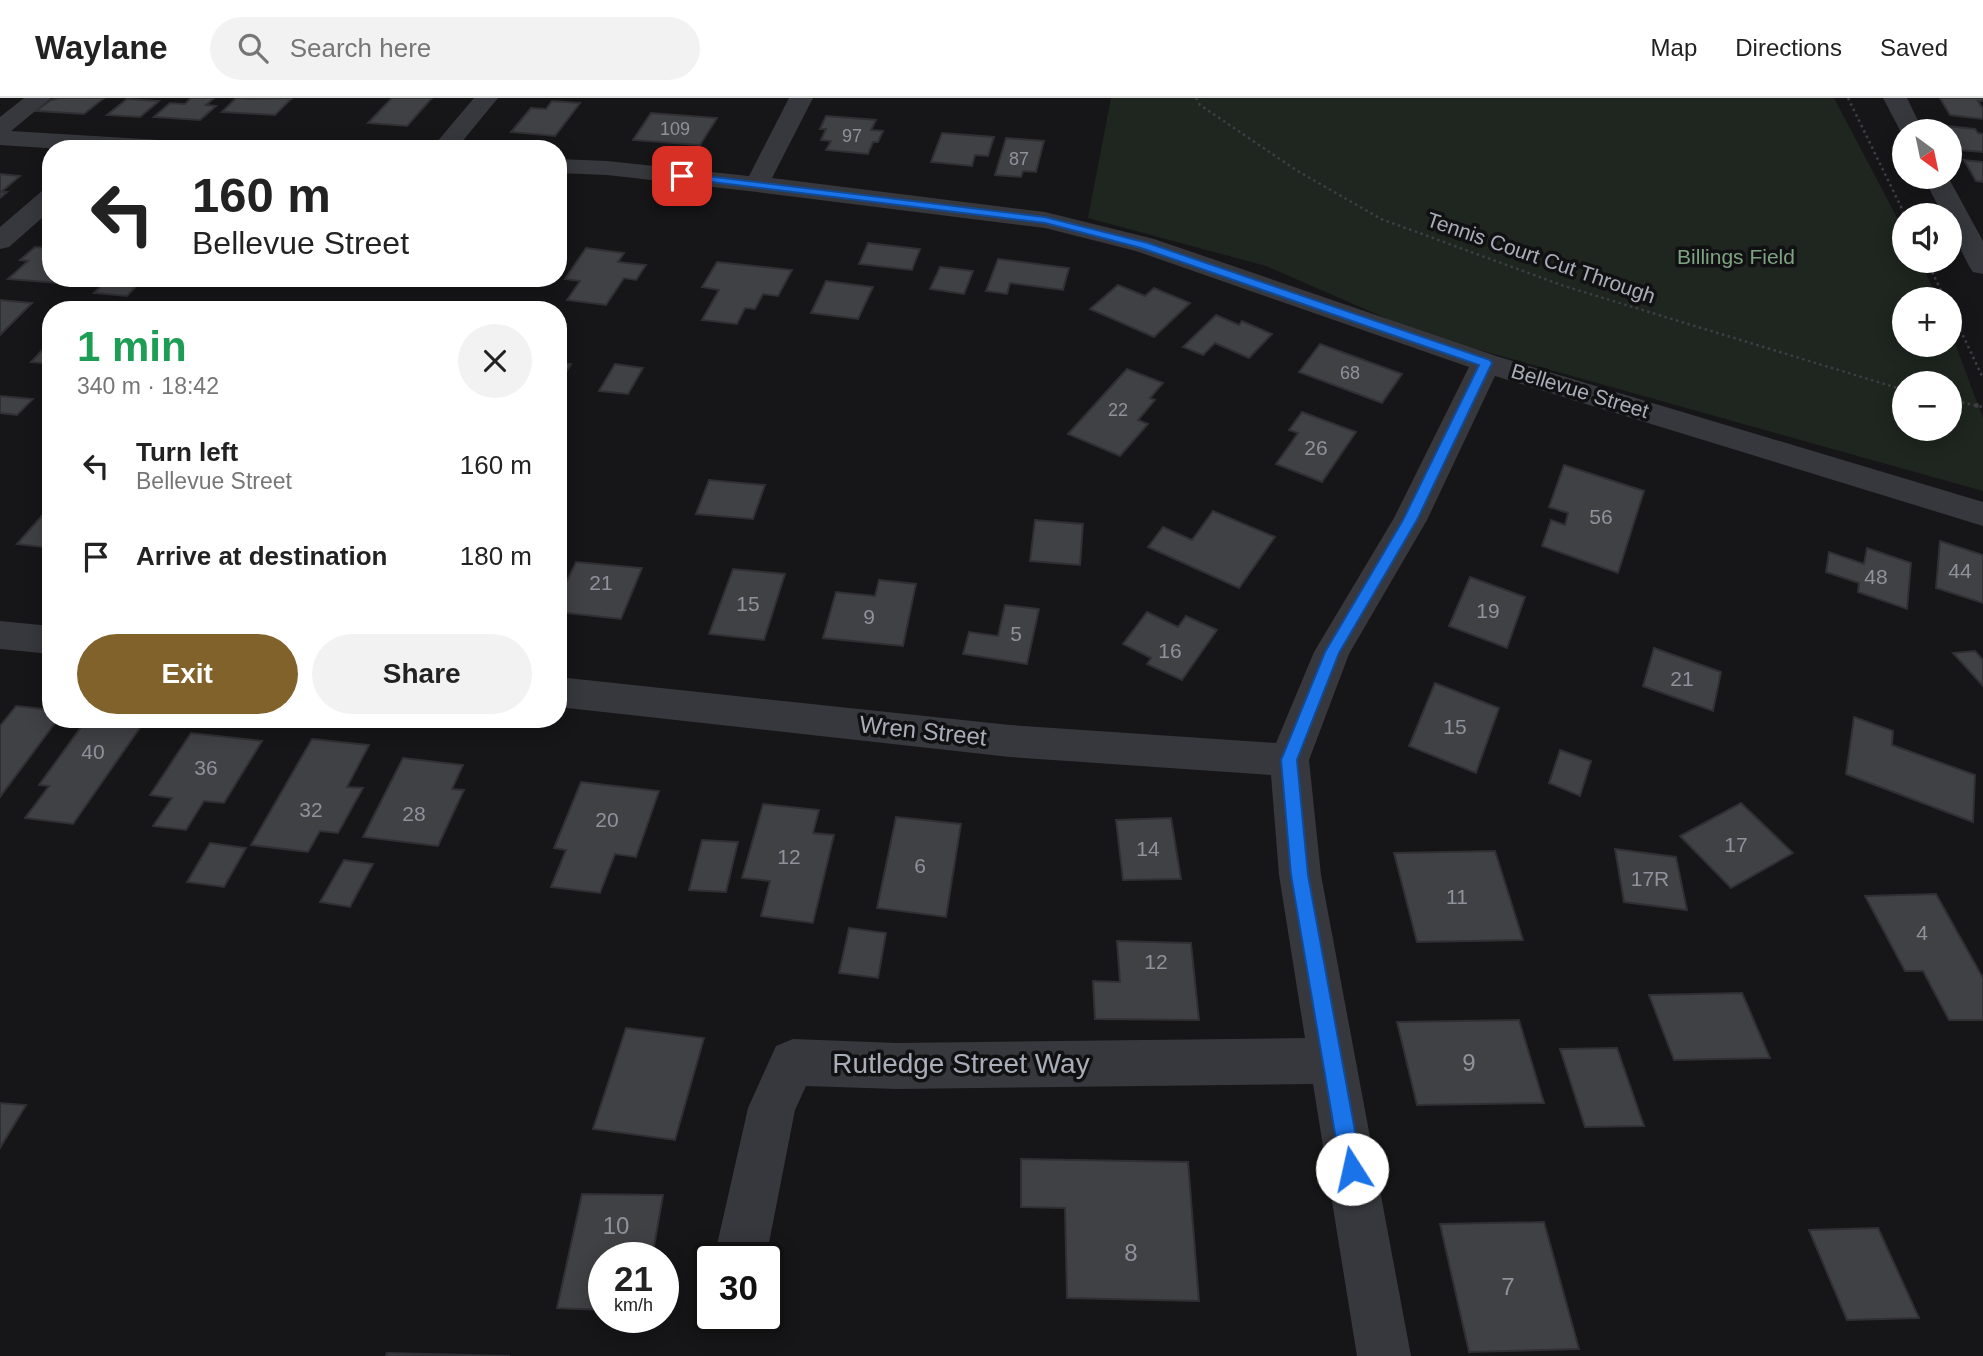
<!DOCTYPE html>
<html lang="en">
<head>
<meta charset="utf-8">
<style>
  :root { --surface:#fff; --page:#f2f2f2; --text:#222; --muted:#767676; --line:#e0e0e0; --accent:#80622a }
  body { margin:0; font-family:Helvetica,sans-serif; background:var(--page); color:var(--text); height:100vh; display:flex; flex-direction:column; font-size:26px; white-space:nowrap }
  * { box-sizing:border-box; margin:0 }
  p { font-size:23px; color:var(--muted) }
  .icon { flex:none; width:38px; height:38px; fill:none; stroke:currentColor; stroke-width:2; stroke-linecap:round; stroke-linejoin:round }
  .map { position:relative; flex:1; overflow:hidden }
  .sheet { position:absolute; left:42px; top:203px; width:525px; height:427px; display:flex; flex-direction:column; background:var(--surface); border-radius:28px; box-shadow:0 4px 18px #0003 }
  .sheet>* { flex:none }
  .guide { position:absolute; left:42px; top:42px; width:525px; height:147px; border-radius:28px; box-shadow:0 4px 18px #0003; background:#fff; color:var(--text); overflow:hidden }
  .needle { width:46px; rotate:147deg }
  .buttons { position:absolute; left:1892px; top:21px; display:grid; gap:14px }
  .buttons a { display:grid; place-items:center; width:70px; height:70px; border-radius:50%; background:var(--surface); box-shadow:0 4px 18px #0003; font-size:35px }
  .speed { position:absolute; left:588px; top:1144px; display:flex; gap:14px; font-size:35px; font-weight:700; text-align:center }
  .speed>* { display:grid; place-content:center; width:91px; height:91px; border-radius:50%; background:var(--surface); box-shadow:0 4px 18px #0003; line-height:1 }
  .speed small { font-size:18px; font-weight:400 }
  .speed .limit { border:4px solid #111; border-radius:10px; background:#fff; color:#111 }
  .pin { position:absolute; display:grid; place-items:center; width:60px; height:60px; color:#fff; margin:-30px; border-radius:14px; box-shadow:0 4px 10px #0006 }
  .me { position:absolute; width:77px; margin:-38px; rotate:350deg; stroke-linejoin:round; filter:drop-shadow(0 0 5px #0008) }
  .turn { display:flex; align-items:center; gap:24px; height:147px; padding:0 35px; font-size:32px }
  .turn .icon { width:91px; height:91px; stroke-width:2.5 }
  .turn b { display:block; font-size:49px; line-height:60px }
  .round { display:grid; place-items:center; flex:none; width:74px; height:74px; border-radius:37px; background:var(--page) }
  .overview { display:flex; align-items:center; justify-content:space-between; height:119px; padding:0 35px }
  h1 { font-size:42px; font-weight:700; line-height:52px; color:#1e9e55 }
  .cta { display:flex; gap:14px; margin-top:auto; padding:14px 35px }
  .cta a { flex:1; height:80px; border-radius:42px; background:var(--accent); color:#fff; font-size:28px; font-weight:700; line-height:80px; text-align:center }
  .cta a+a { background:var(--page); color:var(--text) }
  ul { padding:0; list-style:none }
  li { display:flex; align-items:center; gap:21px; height:91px; padding:0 35px }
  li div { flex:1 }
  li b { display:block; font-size:26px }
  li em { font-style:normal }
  header { display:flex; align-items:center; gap:42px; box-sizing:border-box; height:98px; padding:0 35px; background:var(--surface); border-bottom:2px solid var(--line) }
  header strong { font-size:33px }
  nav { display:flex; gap:38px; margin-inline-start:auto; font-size:24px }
  .search { width:490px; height:63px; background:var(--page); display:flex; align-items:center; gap:18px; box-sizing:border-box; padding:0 24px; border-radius:38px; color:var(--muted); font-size:26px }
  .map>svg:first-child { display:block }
  .green { fill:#1e261f; fill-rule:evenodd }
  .building { fill:#404145; stroke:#303034; stroke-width:2 }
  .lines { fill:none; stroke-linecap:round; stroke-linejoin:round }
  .path-far1 { stroke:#3d3f44; stroke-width:2.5; stroke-dasharray:2.5 3.5; stroke-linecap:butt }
  .path { stroke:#3d3f44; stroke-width:4.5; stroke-dasharray:3.5 5; stroke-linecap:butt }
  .minor { fill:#37383d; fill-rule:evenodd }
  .route { fill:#1a73e8; stroke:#114b97; stroke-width:2 }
  .labels { text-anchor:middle; stroke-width:7; stroke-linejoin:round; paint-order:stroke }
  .far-number-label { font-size:18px; fill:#8e929b }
  .far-park-label { font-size:21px; fill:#7fa381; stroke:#111113 }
  .far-street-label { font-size:21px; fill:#a8adb8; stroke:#111113 }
  .number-label { font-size:21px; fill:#8e929b }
  .street-label { font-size:24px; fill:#a8adb8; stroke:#111113 }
  .near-number-label { font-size:24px; fill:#8e929b }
  .near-street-label { font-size:28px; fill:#a8adb8; stroke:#111113 }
</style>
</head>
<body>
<header>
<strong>Waylane</strong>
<div class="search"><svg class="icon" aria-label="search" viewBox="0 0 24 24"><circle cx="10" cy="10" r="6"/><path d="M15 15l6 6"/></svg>Search here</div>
<nav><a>Map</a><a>Directions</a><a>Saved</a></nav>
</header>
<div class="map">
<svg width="1983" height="1258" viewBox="0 0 1983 1258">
  <rect width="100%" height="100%" fill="#161618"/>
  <path class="green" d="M1111 0H1834L1904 133V163H1920L1938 201H1904V247H1950V232L1983 320V393L1422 236 1266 168 1088 120ZM1904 285H1950V331H1904Z"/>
  <g class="building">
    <polygon points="60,0 104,0 84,16 36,13 51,2"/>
    <polygon points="191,0 214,0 206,7 216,8 200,22 154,19 170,5 185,6"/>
    <polygon points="236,0 251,1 292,0 275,17 222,14"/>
    <polygon points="392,0 432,0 407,28 368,25"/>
    <polygon points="1940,0 1983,0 1983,3 1978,3 1983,11 1983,21 1950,17"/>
    <polygon points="127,1 159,3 140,19 107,17"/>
    <polygon points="552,3 580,5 555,38 511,34 531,10 546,11"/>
    <polygon points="651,15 717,20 700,47 633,42"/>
    <polygon points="826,18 876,22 871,32 883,33 878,44 873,44 868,56 826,52 831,43 821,42 826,31 820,31"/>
    <polygon points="1946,28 1975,31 1978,35 1983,36 1983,54 1960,52"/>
    <polygon points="942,35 994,39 988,58 975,57 972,68 931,64"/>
    <polygon points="1006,40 1044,43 1036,74 1023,73 1021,79 995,77"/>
    <polygon points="1964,62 1983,64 1983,84 1976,83"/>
    <polygon points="0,76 20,78 1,94 7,94 0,100"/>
    <polygon points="868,145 920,151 912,172 859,166"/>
    <polygon points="35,149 51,150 51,180 64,180 59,185 8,181 28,163 20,162"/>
    <polygon points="586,150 624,155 618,164 646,167 636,182 624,180 606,207 567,202 580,183 565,181"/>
    <polygon points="998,161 1069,170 1063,192 1010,185 1007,196 986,193"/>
    <polygon points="717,164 792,172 778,198 763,196 755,211 745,210 737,226 702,222 719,192 702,189"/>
    <polygon points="940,169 973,173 964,196 930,191"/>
    <polygon points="109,180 114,180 142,182 127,198 94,195"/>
    <polygon points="826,183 873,189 858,221 811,215"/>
    <polygon points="1118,187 1145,198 1154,190 1190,205 1154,239 1090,211"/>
    <polygon points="0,202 32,205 0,237"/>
    <polygon points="1216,217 1239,227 1242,223 1272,236 1249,260 1215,245 1203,257 1183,249"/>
    <polygon points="1320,246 1402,276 1382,305 1299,274"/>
    <polygon points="46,248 51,248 51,266 31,264"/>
    <polygon points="558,265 571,266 558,287"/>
    <polygon points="615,266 643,270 628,296 599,293"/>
    <polygon points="1127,271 1163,285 1150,300 1155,302 1138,322 1148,326 1120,358 1068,336"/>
    <polygon points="0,298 33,301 17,317 0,315"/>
    <polygon points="1302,314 1356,334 1322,384 1276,366 1298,335 1289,332"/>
    <polygon points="1564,367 1644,393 1618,475 1542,448 1551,422 1565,427 1568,415 1549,409"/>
    <polygon points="709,382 765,387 753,421 696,416"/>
    <polygon points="47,412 51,412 51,450 17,446"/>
    <polygon points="1213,413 1275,439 1239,490 1148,449 1163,429 1192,442"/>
    <polygon points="1035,422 1083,426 1080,467 1030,463"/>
    <polygon points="1940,443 1983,457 1983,505 1936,490"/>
    <polygon points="1867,450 1911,465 1907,511 1858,494 1859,485 1826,474 1829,454 1864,466"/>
    <polygon points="576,464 642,470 621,521 558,514 558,501"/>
    <polygon points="733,471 785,476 764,542 709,536"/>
    <polygon points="1470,479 1525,499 1507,550 1449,528"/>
    <polygon points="879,482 916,486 903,548 823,540 836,494 875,498"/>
    <polygon points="1005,507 1039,511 1027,566 963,556 969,534 998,538"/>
    <polygon points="1147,514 1178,529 1186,518 1217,532 1182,582 1147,566 1151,560 1123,546"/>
    <polygon points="1654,550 1721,574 1713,613 1643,588"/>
    <polygon points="1975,553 1983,562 1983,588 1953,555"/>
    <polygon points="1435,585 1499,610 1476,675 1409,648"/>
    <polygon points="16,608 51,612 51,621 58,621 0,699 0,628"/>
    <polygon points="1854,619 1893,633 1892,647 1975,677 1973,724 1846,676"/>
    <polygon points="87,621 146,621 73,726 25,720 49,688 39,687"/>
    <polygon points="191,635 262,643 224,705 204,703 186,732 153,728 172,700 150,697"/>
    <polygon points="312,641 369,647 347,689 363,690 338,735 320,733 308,754 251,747"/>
    <polygon points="1560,652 1591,663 1580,698 1549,685"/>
    <polygon points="403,660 463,667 452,691 464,692 438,748 363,739"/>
    <polygon points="581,684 659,693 636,759 615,756 600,795 551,789 566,752 554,750"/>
    <polygon points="1741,705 1793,755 1731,790 1680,738"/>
    <polygon points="763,706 819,712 813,735 834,737 813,825 761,818 770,783 742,780"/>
    <polygon points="896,719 961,726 946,819 877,810"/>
    <polygon points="1171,720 1181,781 1123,782 1116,722"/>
    <polygon points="702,742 738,744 726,794 689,792"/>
    <polygon points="210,745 246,750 224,789 187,784"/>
    <polygon points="1615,751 1676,759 1687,812 1624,804"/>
    <polygon points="1495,753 1523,842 1417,844 1394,755"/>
    <polygon points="344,762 373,766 350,809 320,804"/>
    <polygon points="1936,796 1983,880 1983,922 1949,922 1923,873 1905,873 1865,798"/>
    <polygon points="849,830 886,835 878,880 839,875"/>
    <polygon points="1117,843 1191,845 1199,922 1095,921 1093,883 1120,884"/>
    <polygon points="1742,895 1770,960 1674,962 1649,897"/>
    <polygon points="1519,922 1544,1005 1417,1007 1397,924"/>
    <polygon points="626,930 704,940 675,1042 593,1031"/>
    <polygon points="1617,950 1644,1028 1585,1029 1560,951"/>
    <polygon points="0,1005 26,1007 0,1050"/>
    <polygon points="1021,1061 1188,1064 1199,1203 1067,1200 1065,1110 1021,1109"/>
    <polygon points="582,1096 663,1097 652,1160 604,1160 604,1212 557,1210"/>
    <polygon points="1544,1124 1579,1251 1469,1254 1440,1126"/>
    <polygon points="1878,1130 1919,1220 1847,1222 1809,1132"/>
    <polygon points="387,1255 510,1258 386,1258"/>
  </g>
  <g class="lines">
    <g class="path-far1">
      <polyline points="1196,0 1200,7 1296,72 1381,121 1564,188 1904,292"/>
      <polyline points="1848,0 1905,117"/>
      <polyline points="1927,163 1945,201"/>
      <polyline points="1950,210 1983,280"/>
      <polyline points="1950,302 1983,309"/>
    </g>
    <polyline class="path" points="1975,307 1983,309"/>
    <g class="minor">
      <polygon points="24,0 51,0 11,33 193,44 202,46 205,51 61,51 0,47 0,19"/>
      <polygon points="474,0 498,0 456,51 431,51"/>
      <polygon points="789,0 813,0 772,80 1045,114 1154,141 1496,258 1983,404 1983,428 1495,278 1427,422 1349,556 1309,662 1321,777 1411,1258 1357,1258 1313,986 897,991 806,988 795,1012 766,1160 714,1160 748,1010 776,948 793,941 897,945 1305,940 1279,777 1271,677 1010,659 558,609 558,579 1010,627 1276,645 1314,554 1394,420 1469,269 1136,153 1045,130 757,94 607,77 558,75 558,61 607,63 749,78"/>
      <polygon points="1883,0 1907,0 1923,33 1904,33 1903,38"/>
      <polygon points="1923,79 1948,79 1983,143 1983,176 1973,174 1969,168 1950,130 1950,117 1943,117"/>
      <polygon points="51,90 51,112 9,149 0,151 0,129 42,93"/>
      <polygon points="0,523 51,528 51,556 0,551"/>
    </g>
  </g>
  <polygon class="route" points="682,75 1045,119 1148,145 1490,262 1492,265 1417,422 1339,555 1297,662 1308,777 1362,1071 1359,1078 1352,1081 1344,1078 1341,1071 1291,777 1281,662 1325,554 1403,422 1479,267 1141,150 1045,125 679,80 679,76"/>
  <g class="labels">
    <g class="far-number-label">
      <text x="675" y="37">109</text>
      <text x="852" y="44">97</text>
      <text x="1019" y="67">87</text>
      <text x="1350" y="281">68</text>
      <text x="1118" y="318">22</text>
    </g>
    <g class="far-park-label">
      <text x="1736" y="166">Billings Field</text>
    </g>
    <g class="far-street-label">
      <text transform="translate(1541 160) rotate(19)" y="7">Tennis Court Cut Through</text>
      <text transform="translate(1580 293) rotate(17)" y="7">Bellevue Street</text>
    </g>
    <g class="number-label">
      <text x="1316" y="357">26</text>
      <text x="1601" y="426">56</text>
      <text x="1960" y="480">44</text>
      <text x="1876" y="486">48</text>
      <text x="601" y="492">21</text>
      <text x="748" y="513">15</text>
      <text x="1488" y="520">19</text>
      <text x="869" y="526">9</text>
      <text x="1016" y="543">5</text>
      <text x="1170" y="560">16</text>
      <text x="1682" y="588">21</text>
      <text x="1455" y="636">15</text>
      <text x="93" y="661">40</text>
      <text x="206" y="677">36</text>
      <text x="311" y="719">32</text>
      <text x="414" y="723">28</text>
      <text x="607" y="729">20</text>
      <text x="1736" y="754">17</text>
      <text x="1148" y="758">14</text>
      <text x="789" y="766">12</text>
      <text x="920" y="775">6</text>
      <text x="1650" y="788">17R</text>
      <text x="1457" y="806">11</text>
      <text x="1922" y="842">4</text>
      <text x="1156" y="871">12</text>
    </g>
    <g class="street-label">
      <text transform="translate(923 633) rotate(6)" y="8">Wren Street</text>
    </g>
    <g class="near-number-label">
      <text x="1469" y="973">9</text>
      <text x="616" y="1136">10</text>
      <text x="1131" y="1163">8</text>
      <text x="1508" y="1197">7</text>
    </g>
    <g class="near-street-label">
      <text x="961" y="975">Rutledge Street Way</text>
    </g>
  </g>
</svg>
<div class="buttons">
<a><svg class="needle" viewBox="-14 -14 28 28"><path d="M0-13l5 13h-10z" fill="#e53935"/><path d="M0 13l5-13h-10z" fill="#767676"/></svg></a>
<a><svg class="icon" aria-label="sound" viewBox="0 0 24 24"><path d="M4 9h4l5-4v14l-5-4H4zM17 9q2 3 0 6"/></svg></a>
<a>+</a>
<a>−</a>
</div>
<div class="speed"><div>21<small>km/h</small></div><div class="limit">30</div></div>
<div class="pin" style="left:682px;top:78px;background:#d93025"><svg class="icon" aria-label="arrive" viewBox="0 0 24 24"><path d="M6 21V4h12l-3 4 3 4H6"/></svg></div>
<svg class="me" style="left:1352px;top:1071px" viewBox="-20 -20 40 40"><circle r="19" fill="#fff"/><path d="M0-13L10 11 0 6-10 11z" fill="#1a73e8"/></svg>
<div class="guide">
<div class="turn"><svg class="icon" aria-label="left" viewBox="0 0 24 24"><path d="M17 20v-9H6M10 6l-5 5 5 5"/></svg><div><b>160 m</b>Bellevue Street</div></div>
</div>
<section class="sheet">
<div class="overview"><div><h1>1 min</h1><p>340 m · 18:42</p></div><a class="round"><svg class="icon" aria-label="close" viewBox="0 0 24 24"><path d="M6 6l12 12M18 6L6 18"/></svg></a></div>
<ul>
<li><svg class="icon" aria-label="left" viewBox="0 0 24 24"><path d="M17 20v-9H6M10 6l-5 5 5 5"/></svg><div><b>Turn left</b><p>Bellevue Street</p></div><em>160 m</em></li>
<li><svg class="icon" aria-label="arrive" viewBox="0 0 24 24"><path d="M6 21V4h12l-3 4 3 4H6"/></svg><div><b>Arrive at destination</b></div><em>180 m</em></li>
</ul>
<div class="cta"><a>Exit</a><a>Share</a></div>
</section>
</div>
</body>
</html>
